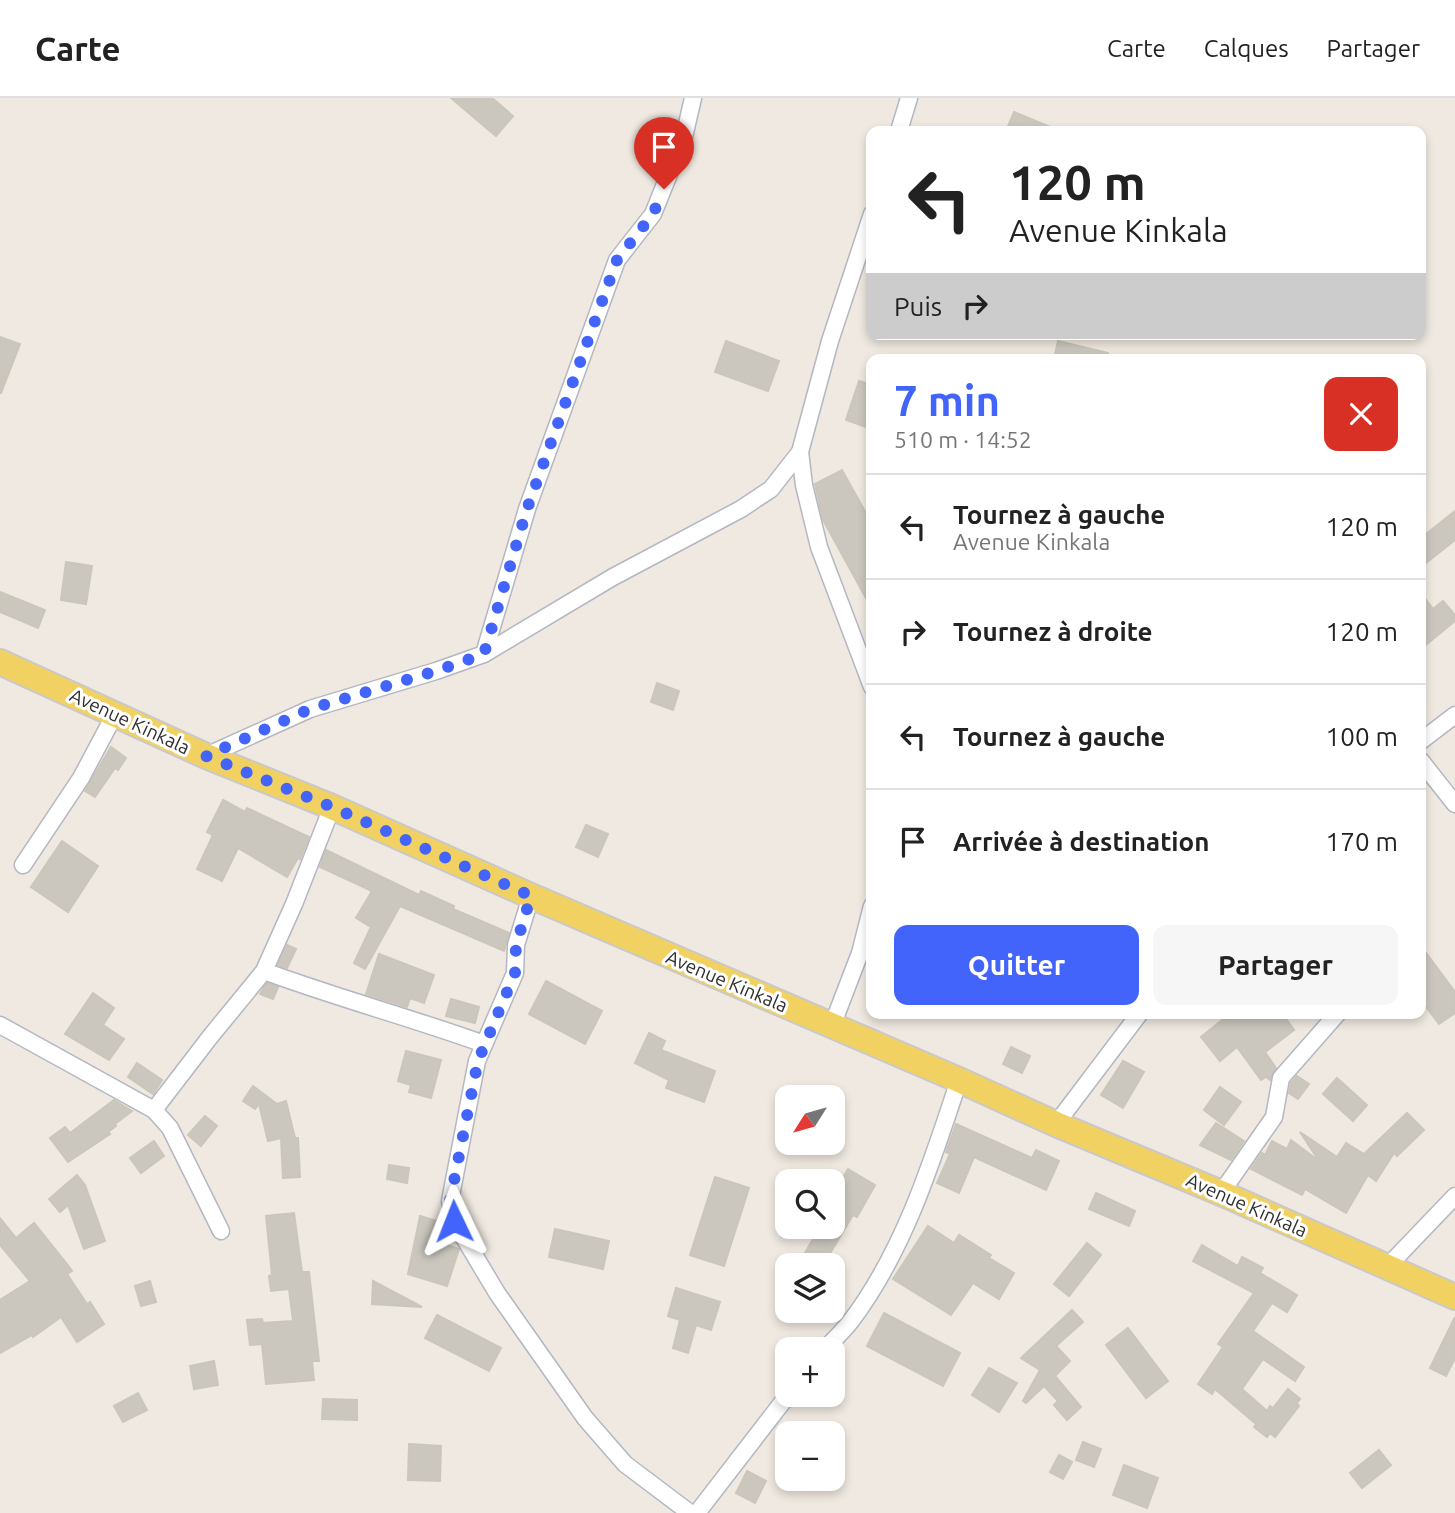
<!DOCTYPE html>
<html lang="fr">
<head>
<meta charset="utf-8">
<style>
  :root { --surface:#fff; --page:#f6f6f6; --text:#222; --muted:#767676; --line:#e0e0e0; --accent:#4264fb }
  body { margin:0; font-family:Ubuntu,sans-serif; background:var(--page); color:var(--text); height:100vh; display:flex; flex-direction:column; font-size:26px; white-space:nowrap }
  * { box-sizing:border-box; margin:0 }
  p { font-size:23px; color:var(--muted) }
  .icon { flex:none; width:38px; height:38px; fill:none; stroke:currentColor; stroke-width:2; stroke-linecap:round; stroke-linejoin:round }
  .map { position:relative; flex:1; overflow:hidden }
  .details { position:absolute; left:866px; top:256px; width:560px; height:665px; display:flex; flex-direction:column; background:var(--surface); border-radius:14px; box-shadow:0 4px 10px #0003 }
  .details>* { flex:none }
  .hud { position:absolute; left:866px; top:28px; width:560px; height:214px; border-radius:14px; box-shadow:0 4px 10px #0003; background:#fff; color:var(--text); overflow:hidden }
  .needle { width:46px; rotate:233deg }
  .buttons { position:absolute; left:775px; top:987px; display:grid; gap:14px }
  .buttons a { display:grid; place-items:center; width:70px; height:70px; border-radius:14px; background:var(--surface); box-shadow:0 4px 10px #0003; font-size:35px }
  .pin { position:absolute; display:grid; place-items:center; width:60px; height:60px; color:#fff; margin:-72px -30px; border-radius:50% 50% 50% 0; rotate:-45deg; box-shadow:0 0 7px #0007 }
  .pin .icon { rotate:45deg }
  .me { position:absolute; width:77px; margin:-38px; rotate:358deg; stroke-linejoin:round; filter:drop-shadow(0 0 5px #0008) }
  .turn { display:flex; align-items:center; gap:24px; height:147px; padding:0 28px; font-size:32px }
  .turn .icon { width:91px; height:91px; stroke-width:2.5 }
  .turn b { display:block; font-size:49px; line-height:60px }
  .then { display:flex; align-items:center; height:66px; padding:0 28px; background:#0003; gap:14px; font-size:26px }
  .round { display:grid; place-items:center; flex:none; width:74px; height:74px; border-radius:14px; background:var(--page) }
  .head { display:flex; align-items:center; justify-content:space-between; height:119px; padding:0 28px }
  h1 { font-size:42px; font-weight:600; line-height:52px; color:var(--accent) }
  .cta { display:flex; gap:14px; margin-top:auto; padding:14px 28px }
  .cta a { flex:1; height:80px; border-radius:14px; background:var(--accent); color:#fff; font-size:28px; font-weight:600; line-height:80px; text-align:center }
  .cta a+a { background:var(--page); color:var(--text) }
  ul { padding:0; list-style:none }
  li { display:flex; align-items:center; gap:21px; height:105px; padding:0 28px; border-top:2px solid var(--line) }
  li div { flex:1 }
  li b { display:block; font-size:26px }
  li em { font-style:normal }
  header { display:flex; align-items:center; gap:42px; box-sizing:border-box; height:98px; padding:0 35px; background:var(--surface); border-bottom:2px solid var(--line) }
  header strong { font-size:33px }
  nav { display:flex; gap:38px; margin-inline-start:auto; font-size:24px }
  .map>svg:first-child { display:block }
  .building { fill:#cbc7bf; stroke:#cbc5ba; stroke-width:2 }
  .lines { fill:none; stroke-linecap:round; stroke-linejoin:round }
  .street-casing { stroke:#b4b7c1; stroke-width:19 }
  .primary-casing { stroke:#c9c9c9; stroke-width:28 }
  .street { stroke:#fff; stroke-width:16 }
  .primary { stroke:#f2d163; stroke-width:24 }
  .route { stroke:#4264fb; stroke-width:12; stroke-dasharray:0 21.6 }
  .labels { text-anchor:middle; stroke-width:6; stroke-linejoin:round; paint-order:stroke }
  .street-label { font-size:19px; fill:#2e2e2e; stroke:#fff }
</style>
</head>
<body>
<header>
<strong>Carte</strong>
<nav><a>Carte</a><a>Calques</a><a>Partager</a></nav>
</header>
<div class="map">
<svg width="1455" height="1415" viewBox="0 0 1455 1415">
  <rect width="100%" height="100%" fill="#efe9e1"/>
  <g class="building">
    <polygon points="451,0 492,0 513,18 496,38"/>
    <polygon points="1014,14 1060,33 1006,33"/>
    <polygon points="0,239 20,246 1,295 0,295"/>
    <polygon points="726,243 779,263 768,293 715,274"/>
    <polygon points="1058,243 1108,255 1107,261 1054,261"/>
    <polygon points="859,283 872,287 872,331 846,322"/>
    <polygon points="842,372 872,426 872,511 823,422 815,386"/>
    <polygon points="1455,413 1455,442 1421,469 1421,440"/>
    <polygon points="66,464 92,468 86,506 61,502"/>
    <polygon points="0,494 45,512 38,530 0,514"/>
    <polygon points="1421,495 1433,511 1443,503 1455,517 1455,523 1421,551"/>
    <polygon points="657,585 679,593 673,612 651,604"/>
    <polygon points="111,649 126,660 118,672 115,670 95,699 85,693"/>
    <polygon points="223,702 245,714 247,710 309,739 300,761 298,760 287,779 238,750 222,783 197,771 213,737 207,734"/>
    <polygon points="586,727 608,736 598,759 576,749"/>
    <polygon points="62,743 98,768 68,814 31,789"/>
    <polygon points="326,752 419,797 421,793 454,808 453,811 509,835 504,853 400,808 365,871 354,865 371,829 356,820 372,793 320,769"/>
    <polygon points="287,847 296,851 287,870 278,867"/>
    <polygon points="1421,848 1455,894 1455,915 1439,926 1421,902"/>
    <polygon points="379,856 434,877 424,905 410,900 407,909 366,896"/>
    <polygon points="546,883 602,913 585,946 529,916"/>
    <polygon points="267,885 278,889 273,901 260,896"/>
    <polygon points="93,895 114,910 103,927 124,941 109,962 65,936"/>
    <polygon points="451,901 479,909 475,925 446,918"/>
    <polygon points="1231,915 1282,915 1294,932 1265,954 1276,970 1270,982 1266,979 1261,982 1237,949 1220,963 1201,939"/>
    <polygon points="649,935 665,943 661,952 715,973 704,1004 666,990 669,982 635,965"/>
    <polygon points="1011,949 1030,958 1022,975 1003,966"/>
    <polygon points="406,953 441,962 431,1000 409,994 411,987 398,983"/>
    <polygon points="1123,963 1144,974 1123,1010 1101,997"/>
    <polygon points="137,965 162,982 153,996 128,979"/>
    <polygon points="1297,978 1309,986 1298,1001 1289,995 1291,985"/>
    <polygon points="1337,980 1367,1007 1353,1023 1323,996"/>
    <polygon points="253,988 277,1006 286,1003 295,1040 298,1040 300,1079 283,1080 281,1040 268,1043 259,1006 255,1011 243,1003"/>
    <polygon points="1220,989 1241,1004 1224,1027 1204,1012"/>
    <polygon points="114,1002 132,1013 115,1026 116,1028 108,1034 110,1036 68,1064 50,1040 65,1029 70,1035"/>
    <polygon points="1407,1015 1424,1032 1397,1058 1394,1055 1376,1083 1368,1077 1346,1115 1305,1091 1302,1097 1251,1071 1262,1055 1265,1057 1272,1043 1287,1051 1291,1042 1319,1063 1300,1034 1337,1059 1346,1045 1364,1056"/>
    <polygon points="205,1018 217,1028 201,1048 188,1037"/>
    <polygon points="1216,1025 1244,1043 1231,1062 1200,1047"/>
    <polygon points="956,1026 1032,1060 1036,1052 1059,1063 1046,1092 974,1059 959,1095 937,1085 950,1056 946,1054"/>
    <polygon points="154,1043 164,1058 141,1075 130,1060"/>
    <polygon points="389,1067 409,1070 407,1085 387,1081"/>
    <polygon points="848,1071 875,1087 857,1119 853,1117 823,1167 798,1167 820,1129 833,1129 833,1096"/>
    <polygon points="77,1077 85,1087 105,1143 84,1151 68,1107 60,1114 49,1101"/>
    <polygon points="715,1079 749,1090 724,1168 690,1157"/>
    <polygon points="1096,1095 1135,1113 1129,1128 1089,1111"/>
    <polygon points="294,1115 302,1174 309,1174 319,1263 312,1263 314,1282 266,1286 262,1246 250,1247 247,1222 262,1221 263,1225 293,1223 289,1191 271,1193 269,1178 272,1177 266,1118"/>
    <polygon points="420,1118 440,1124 434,1142 459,1151 447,1188 408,1176"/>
    <polygon points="0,1120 16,1140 34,1125 67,1166 72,1173 67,1176 87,1206 90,1204 104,1226 77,1244 61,1219 33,1239 32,1237 0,1255 0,1202 30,1183 0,1147"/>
    <polygon points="928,1128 954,1145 959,1137 991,1157 989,1160 1014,1175 999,1201 973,1185 951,1217 893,1181"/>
    <polygon points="555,1131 609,1143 603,1171 549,1159"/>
    <polygon points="1087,1145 1101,1157 1069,1198 1054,1186"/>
    <polygon points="1202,1147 1238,1168 1242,1159 1263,1170 1260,1175 1297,1197 1287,1214 1272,1205 1253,1233 1304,1269 1295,1283 1263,1261 1242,1291 1267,1313 1270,1308 1273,1310 1288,1291 1300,1301 1297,1305 1299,1308 1275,1339 1270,1335 1267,1339 1254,1329 1256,1326 1215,1291 1212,1296 1198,1286 1223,1249 1218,1246 1254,1195 1193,1163"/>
    <polygon points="150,1183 156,1204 141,1208 135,1188"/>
    <polygon points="373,1183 422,1209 372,1206"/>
    <polygon points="676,1190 720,1204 711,1232 696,1227 688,1255 673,1250 680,1222 668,1218"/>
    <polygon points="1072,1212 1083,1224 1056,1248 1070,1263 1055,1278 1081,1309 1067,1322 1054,1307 1058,1303 1044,1288 1026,1305 1023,1303 1040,1272 1021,1260"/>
    <polygon points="884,1215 960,1255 943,1288 867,1248"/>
    <polygon points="437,1217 501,1250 489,1273 425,1240"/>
    <polygon points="1455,1219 1455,1260 1446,1278 1430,1270"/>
    <polygon points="1128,1230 1168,1283 1146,1300 1106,1247"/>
    <polygon points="214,1263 218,1287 194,1291 190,1268"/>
    <polygon points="989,1270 1017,1285 999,1314 972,1297"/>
    <polygon points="138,1295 147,1312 123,1324 114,1308"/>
    <polygon points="323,1301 357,1302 357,1322 322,1321"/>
    <polygon points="1083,1344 1101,1351 1094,1369 1076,1362"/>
    <polygon points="409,1346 441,1348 440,1383 408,1382"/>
    <polygon points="1379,1352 1391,1367 1362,1390 1350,1375"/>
    <polygon points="1059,1357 1072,1364 1063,1381 1050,1374"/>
    <polygon points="1124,1367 1158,1380 1147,1410 1113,1397"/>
    <polygon points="747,1373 766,1383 755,1405 736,1395"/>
  </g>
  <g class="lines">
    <defs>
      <g id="street">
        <polyline points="899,33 909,0"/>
        <polyline points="872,116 830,243 800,354 804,387 819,449 872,589"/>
        <polyline points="484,556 527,411 617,162 653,116 684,39 693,0"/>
        <polyline points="1421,643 1455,617"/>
        <polyline points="206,658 310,611 436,573 484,556 613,479 741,411 771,391 800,354"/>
        <polyline points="1421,663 1455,706"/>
        <polyline points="23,767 81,680 115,616"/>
        <polyline points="531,798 516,847 515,875 477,963 450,1103 454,1123 497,1195 585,1320 625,1366 690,1415"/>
        <path d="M264 873C337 900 412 920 484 946"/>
        <polyline points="0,927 154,1012 210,939 264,873 294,806 332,709"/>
        <polyline points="832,928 860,855 872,808"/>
        <polyline points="154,1012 170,1030 221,1133"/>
        <polyline points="1056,1026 1140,915"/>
        <polyline points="1221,1095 1274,1019 1281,980 1338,915"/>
        <polyline points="1387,1169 1455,1098"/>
        <path d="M825 1251C834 1242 843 1233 851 1223 904 1153 932 1064 959 982"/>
        <polyline points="697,1415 788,1297"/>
      </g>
      <polyline id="primary" points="0,564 206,658 332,709 531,798 959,982 1056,1026 1221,1095 1455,1199"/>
    </defs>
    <use href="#street" class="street-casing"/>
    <use href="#primary" class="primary-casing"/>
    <use href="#street" class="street"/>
    <use href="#primary" class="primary"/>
  </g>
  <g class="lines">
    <polyline class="route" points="454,1123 450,1103 478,963 515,875 516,847 531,798 332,709 206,658 310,611 436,573 484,556 527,411 617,162 653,116 664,91"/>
  </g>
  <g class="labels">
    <g class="street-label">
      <text transform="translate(130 623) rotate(25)" y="7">Avenue Kinkala</text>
      <text transform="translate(727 883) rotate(23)" y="7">Avenue Kinkala</text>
      <text transform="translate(1247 1107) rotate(24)" y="7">Avenue Kinkala</text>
    </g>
  </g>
</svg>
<div class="buttons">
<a><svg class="needle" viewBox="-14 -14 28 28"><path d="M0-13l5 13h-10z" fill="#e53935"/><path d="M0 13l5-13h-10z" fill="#767676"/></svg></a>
<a><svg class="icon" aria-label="search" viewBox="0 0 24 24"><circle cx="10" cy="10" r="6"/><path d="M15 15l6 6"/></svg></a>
<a><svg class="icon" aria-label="layers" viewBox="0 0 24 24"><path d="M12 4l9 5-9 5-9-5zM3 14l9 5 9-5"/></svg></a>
<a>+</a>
<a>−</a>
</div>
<div class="pin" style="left:664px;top:91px;background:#d93025"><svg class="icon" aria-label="arrive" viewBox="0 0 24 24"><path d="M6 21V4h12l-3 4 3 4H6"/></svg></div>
<svg class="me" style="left:454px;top:1123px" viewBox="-20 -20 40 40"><path d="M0-17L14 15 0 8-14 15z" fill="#4264fb" stroke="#fff" stroke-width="4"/></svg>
<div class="hud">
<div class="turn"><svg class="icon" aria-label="left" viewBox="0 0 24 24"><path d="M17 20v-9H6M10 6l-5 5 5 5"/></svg><div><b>120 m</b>Avenue Kinkala</div></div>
<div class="then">Puis<svg class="icon" aria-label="right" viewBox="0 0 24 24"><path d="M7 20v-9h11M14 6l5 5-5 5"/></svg></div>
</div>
<section class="details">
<div class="head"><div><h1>7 min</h1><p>510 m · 14:52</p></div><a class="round" style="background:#d93025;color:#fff"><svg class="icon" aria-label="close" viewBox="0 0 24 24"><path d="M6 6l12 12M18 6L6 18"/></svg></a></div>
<ul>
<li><svg class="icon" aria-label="left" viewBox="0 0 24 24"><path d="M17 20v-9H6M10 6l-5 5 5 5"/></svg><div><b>Tournez à gauche</b><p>Avenue Kinkala</p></div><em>120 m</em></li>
<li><svg class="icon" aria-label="right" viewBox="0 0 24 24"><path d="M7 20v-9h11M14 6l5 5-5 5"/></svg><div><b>Tournez à droite</b></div><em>120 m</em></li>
<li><svg class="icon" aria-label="left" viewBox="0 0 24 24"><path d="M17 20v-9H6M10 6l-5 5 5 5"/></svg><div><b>Tournez à gauche</b></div><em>100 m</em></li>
<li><svg class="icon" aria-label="arrive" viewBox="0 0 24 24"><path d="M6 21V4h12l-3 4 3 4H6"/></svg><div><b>Arrivée à destination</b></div><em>170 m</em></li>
</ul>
<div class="cta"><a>Quitter</a><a>Partager</a></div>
</section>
</div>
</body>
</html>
